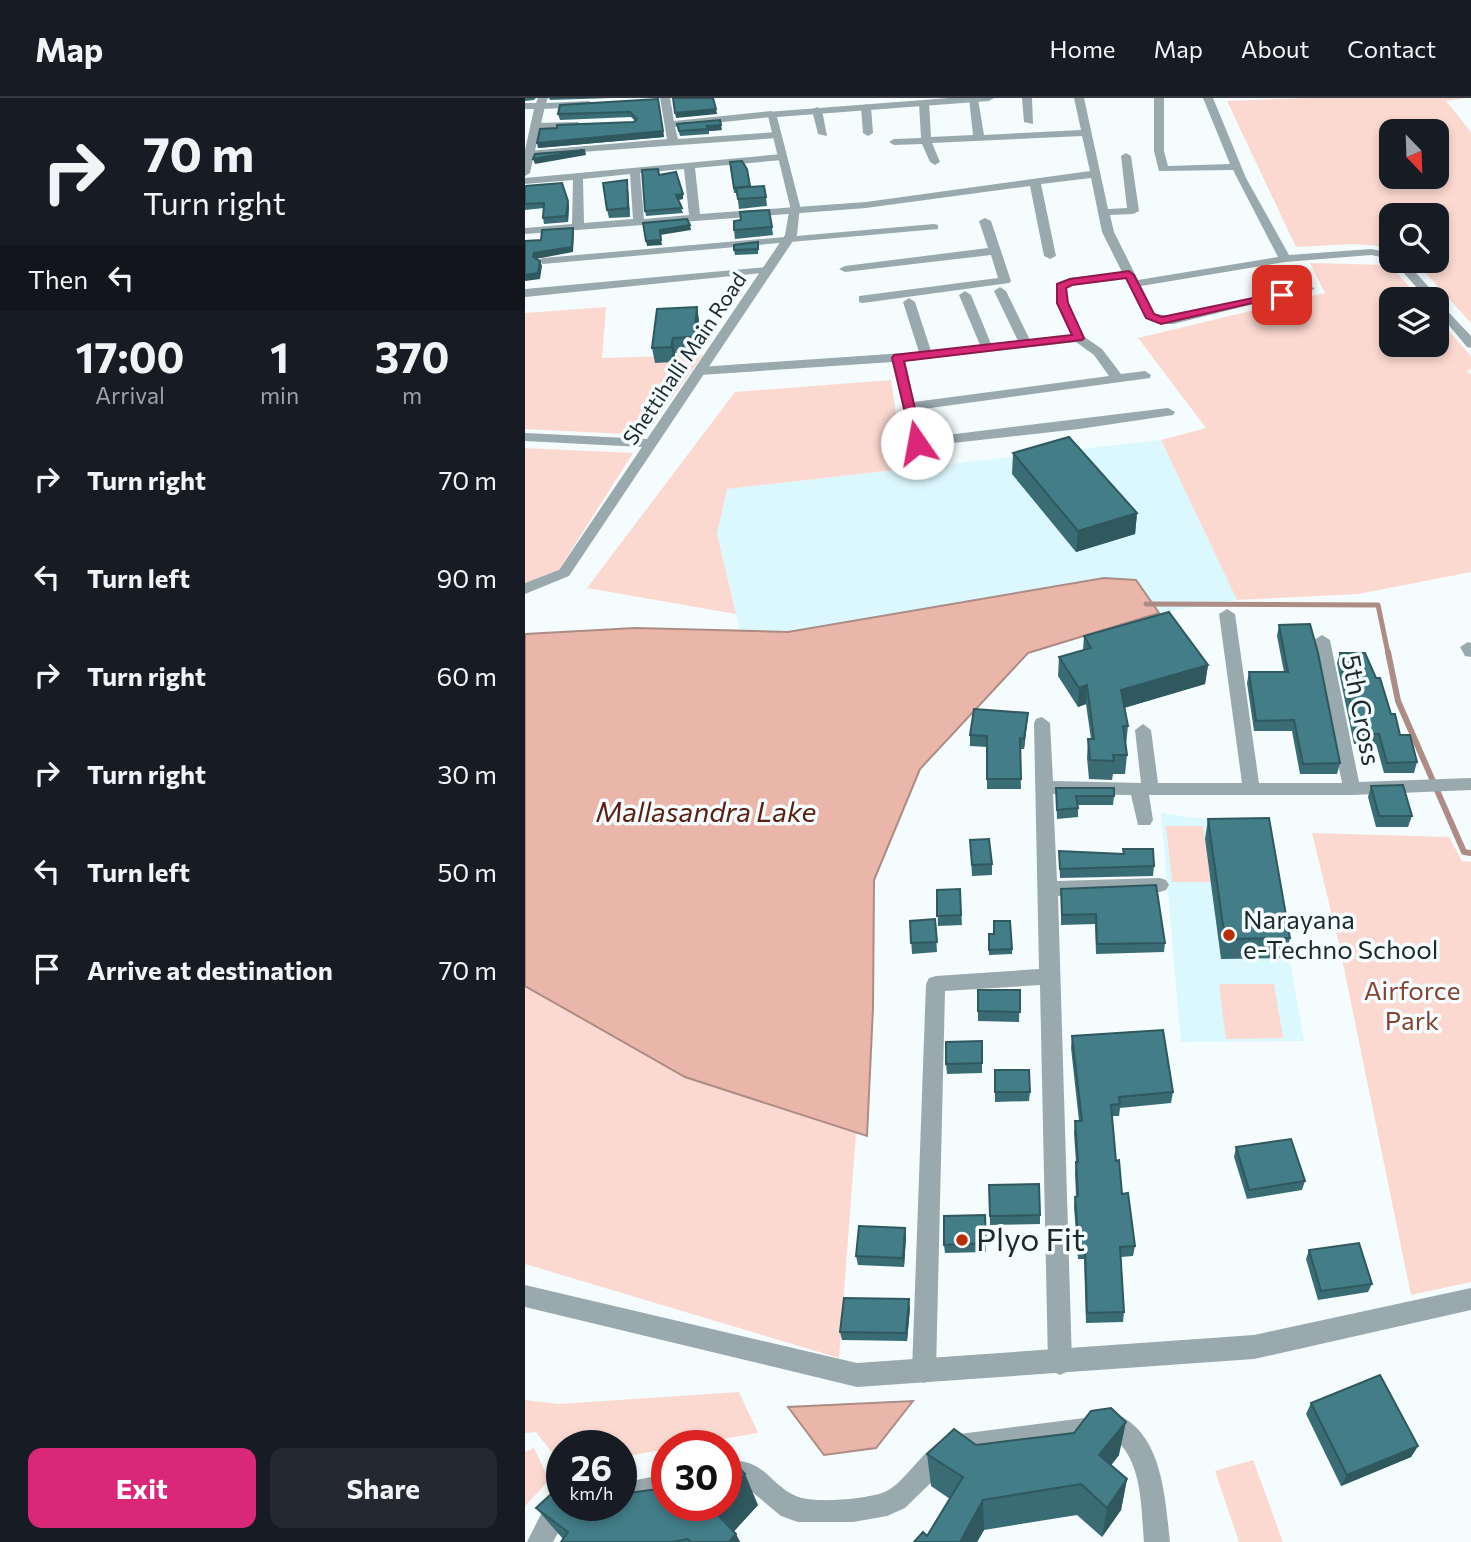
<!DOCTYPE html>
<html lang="en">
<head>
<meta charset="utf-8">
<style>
  :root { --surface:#171b24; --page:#242831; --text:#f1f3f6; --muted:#9ea1a6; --line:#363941; --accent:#db2777 }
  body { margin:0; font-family:Commissioner,sans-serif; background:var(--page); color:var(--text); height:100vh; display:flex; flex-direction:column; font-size:26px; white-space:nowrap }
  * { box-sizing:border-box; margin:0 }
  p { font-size:23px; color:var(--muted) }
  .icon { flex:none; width:38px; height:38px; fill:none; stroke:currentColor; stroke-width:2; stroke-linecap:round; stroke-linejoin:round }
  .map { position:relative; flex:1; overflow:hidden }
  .panel { display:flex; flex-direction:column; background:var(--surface); width:525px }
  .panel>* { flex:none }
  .guide { background:#171b24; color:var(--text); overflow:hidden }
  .needle { width:46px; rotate:157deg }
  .fabs { position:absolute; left:854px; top:21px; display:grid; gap:14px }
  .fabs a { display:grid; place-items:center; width:70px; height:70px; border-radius:14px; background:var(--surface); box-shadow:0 4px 10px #0003; font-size:35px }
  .speed { position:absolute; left:21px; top:1332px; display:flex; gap:14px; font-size:35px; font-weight:700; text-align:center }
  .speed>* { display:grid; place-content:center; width:91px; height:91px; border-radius:50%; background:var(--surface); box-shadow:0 4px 10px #0003; line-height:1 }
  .speed small { font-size:18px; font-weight:400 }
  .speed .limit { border:10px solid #d22; background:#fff; color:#111 }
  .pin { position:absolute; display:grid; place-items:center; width:60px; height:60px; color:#fff; margin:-30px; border-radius:14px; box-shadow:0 4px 10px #0006 }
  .me { position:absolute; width:77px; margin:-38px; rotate:348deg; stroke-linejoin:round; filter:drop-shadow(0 0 5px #0008) }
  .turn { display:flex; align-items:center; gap:24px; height:147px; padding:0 28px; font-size:32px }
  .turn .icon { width:91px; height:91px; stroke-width:2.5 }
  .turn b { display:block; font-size:49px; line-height:60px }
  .then { display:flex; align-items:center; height:66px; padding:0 28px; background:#0003; gap:14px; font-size:26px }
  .eta { display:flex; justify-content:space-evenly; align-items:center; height:119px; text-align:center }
  .eta b { font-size:42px; font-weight:700; line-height:49px }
  .cta { display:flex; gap:14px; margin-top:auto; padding:14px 28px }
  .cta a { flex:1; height:80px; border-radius:14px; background:var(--accent); color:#fff; font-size:28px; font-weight:700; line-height:80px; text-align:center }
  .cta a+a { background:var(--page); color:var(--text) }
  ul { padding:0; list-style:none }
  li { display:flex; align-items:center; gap:21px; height:98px; padding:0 28px }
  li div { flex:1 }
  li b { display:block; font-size:26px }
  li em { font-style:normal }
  header { display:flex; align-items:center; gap:42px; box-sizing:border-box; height:98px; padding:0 35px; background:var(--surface); border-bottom:2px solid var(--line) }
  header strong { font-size:33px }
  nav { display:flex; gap:38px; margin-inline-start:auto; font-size:24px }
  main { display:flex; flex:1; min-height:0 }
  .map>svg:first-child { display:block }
  .built { fill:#dbf8fe }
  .green { fill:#fbd9d0; fill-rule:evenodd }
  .water { fill:#eab6a9; stroke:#ac8c84; stroke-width:2 }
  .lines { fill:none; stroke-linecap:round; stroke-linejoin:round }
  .stream-far1 { stroke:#ac8c84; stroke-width:5 }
  .stream { stroke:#ac8c84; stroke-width:6 }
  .minor { fill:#99a9ad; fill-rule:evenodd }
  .tertiary { fill:#99a9ad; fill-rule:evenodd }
  .wall { fill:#3a6c75 }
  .shaded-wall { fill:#2f585f }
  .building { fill:#437d88; stroke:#2f585f; stroke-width:2 }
  .route { fill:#db2777; stroke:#8e194d; stroke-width:2 }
  .poi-dot { fill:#b82e05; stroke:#f4fcfd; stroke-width:2.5 }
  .labels { text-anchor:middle; stroke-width:7; stroke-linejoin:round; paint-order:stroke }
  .far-street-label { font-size:21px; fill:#1b2a2d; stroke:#f4fcfd }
  .street-label { font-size:26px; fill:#1b2a2d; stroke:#f4fcfd }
  .poi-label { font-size:26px; fill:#1b2a2d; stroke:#f4fcfd; text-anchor:start }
  .park-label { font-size:26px; fill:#844333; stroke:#f4fcfd }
  .water-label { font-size:28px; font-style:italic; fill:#5c2011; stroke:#f4fcfd }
  .near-poi-label { font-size:32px; fill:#1b2a2d; stroke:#f4fcfd; text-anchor:start }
</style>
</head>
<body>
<header>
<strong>Map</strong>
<nav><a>Home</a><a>Map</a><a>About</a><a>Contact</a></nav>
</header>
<main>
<section class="panel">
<div class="guide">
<div class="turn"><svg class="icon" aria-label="right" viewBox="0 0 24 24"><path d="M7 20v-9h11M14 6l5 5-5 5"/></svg><div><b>70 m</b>Turn right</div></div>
<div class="then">Then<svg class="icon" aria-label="left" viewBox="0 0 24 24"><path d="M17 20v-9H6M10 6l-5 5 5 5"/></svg></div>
</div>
<div class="eta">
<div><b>17:00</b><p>Arrival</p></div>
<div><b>1</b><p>min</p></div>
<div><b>370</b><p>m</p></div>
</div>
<ul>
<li><svg class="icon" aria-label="right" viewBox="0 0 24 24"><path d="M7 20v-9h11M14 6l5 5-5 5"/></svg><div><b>Turn right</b></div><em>70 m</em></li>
<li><svg class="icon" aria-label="left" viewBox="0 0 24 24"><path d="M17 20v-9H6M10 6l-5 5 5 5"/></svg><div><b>Turn left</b></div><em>90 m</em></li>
<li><svg class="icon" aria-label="right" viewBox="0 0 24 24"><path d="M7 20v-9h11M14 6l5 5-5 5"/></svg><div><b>Turn right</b></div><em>60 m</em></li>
<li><svg class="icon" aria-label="right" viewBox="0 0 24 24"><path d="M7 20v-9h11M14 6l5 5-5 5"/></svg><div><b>Turn right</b></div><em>30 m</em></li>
<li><svg class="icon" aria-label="left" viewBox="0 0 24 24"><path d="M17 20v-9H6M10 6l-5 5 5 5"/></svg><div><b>Turn left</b></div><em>50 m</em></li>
<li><svg class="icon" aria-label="arrive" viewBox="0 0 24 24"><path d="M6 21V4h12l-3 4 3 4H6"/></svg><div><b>Arrive at destination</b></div><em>70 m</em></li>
</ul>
<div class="cta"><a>Exit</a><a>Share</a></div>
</section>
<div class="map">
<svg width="946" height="1444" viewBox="0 0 946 1444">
  <rect width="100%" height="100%" fill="#f4fcfd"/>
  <g class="built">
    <polygon points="636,342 712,502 634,515 611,482 263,534 215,533 192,436 202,391"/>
    <polygon points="636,715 742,730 779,943 656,944"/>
  </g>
  <g class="green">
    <path d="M780 0H943L921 3 946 34V225L890 163H912V117H866V149L828 146 771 149 702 3ZM866 33H912V79H866Z"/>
    <polygon points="785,165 865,167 895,201 866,201 866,247 912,247 912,220 946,258 946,271 942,274 946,276 946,474 833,496 712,502 636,342 681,330 613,240 800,195"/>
    <polygon points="81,209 77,260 178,257 120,337 0,331 0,215"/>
    <polygon points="366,282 379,371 202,391 192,436 211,516 62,490 210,294"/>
    <polygon points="0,350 108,355 33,473 0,485"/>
    <polygon points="641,728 678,728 686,784 647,784"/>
    <polygon points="787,735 924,739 937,763 946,764 946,1184 886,1197 814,846"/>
    <polygon points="694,886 749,886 758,940 701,941"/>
    <polygon points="0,888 160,979 331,1035 314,1260 0,1166"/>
    <polygon points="214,1294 233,1335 163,1347 142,1348 142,1351 96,1359 96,1348 37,1348 37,1367 11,1334 0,1335 0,1302 34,1306"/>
    <polygon points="9,1350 24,1382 0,1408 0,1354"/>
    <polygon points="728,1362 758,1444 714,1444 690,1373"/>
  </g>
  <g class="water">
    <polygon points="579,480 611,482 634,515 503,555 395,671 349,782 348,910 342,1038 160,979 0,888 0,536 110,530 263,534"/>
    <polygon points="388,1303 351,1350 299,1357 263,1309"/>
  </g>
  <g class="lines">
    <polyline class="stream-far1" points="621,506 853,507 863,555"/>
    <polyline class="stream" points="863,554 873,603 939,754 946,755"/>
    <g class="minor">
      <polygon points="13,0 23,0 21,5 64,3 69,6 64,9 15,11 10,8"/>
      <polygon points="135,0 145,0 149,23 246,13 251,16 246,19 150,29 153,41 252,34 257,37 252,40 0,58 0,54 4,53 142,41"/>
      <path d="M444 0 453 1 459 37 556 32 549 0H559L583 111 602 110 596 58 601 55 606 58 614 113 608 116 585 117 589 134 613 182 753 159 708 72 634 73 629 53V0H639V53L643 68 705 66 678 0H688L721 80 764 157 846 151 866 155V161L846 157 760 164 616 188 630 216 648 218 784 187 790 191 648 226H636L621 221 601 181 548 187 542 190 543 205 558 238 577 251 596 276 620 273 626 277 625 280 391 312 398 340 643 310 650 314 648 317 554 331 392 349 385 345 368 264 175 277 169 273 175 269 394 254 378 204 384 200 390 204 406 253 455 247 434 197 440 193 446 197 466 246 493 243 469 193 475 189 481 193 505 242 546 237 531 205 532 185 545 180 597 174 577 134 566 80 516 86 531 158 525 161 519 158 505 88 341 110 0 136V130L47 126 48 82 0 86V80L257 56 262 59 257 62 170 70 175 116 341 104 565 73 557 38 407 45 415 64 410 67 405 64 397 46 369 47 364 44 369 41 396 40 394 5 399 2 404 5 406 39 448 37ZM159 71 164 117 119 121 115 75ZM105 76 108 121 59 125 58 81ZM551 244 569 257 584 278 389 304 380 263Z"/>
      <polygon points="497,0 507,0 508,26 499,24"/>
      <polygon points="341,6 346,9 348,35 343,38 338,35 336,9"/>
      <polygon points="292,9 297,12 302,38 293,36 287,12"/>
      <polygon points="53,24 58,27 57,29 11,31 6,28 11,25"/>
      <polygon points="460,120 466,123 486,183 484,185 338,205 334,204 334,198 473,180 466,157 320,174 314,171 320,168 463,150 454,123"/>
      <polygon points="409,126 413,127 413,131 18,166 12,163 18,160"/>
      <polygon points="868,163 880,163 912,198 913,203 946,238 946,250 942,249 912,213 912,201 902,201"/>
      <polygon points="243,169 247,170 247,174 0,199 0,191"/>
      <polygon points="702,511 710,516 734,685 817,685 789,542 797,537 805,542 834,684 946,680 946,692 827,697 624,697 628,722 625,727 613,727 606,697 528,696 532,783 635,780 641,782 644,787 641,792 635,794 533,798 547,1265 543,1273 535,1277 527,1273 523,1265 515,887 420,893 411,1273 407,1281 399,1285 391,1281 387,1273 401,886 404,880 411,878 514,871 509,625 511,621 517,619 525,625 528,683 616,685 610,632 618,626 626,632 633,685 717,685 694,516"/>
      <polygon points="943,544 946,545 946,559 940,558 935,549"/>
      <path d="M591 1316C638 1335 640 1401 645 1444H619C616 1412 618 1361 588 1340L430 1361 380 1410 362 1418 328 1424H273L256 1418 220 1388 201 1387V1363C241 1360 243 1386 271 1398 288 1406 339 1401 357 1395 381 1387 395 1350 427 1337Z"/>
      <polygon points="142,1376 142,1400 96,1409 90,1407 96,1407 96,1385"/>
      <polygon points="37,1400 37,1407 61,1407 58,1416 38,1426 28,1444 2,1444 20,1408"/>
    </g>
    <g class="tertiary">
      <polygon points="424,0 469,0 464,3 252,19 275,108 272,137 44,478 0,496 0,485 34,472 117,349 0,343 0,335 122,341 260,137 265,108 242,14"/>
      <polygon points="0,5 15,5 20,8 5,75 0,78 0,52 9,11 0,11"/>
      <polygon points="0,1187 332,1265 729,1237 946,1190 946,1212 729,1261 332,1289 0,1209"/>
    </g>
  </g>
  <g class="wall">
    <polygon points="0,0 11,0 9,2 0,3"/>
    <polygon points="24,0 87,0 25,2"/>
    <polygon points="133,1 139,39 13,50 110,23 106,19 35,22 33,16"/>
    <polygon points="152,26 197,32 184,33 184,36 155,38"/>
    <polygon points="205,64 225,89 241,99 242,108 214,111 212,95 209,95"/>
    <polygon points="134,77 158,101 153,102 158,115 121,118 120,113"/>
    <polygon points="0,88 44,108 43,124 19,126 18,120 19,110 0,112"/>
    <polygon points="103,91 105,119 84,120 82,112"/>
    <polygon points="247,129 248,137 210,141 209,132"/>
    <polygon points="233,150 233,156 210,157 209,152"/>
    <polygon points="172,209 174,223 172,254 150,255 149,264 130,265 127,250"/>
    <polygon points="488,355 612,415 610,436 551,454 487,376"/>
    <polygon points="754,527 815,665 812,676 775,676 767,633 729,633 722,585 724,574 759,574 752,538"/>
    <polygon points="559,538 683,567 680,586 599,610 603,628 601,647 602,657 600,676 588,676 587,682 564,681 562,660 563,641 566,641 561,606 553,609 533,578 534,559 558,552"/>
    <polygon points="815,555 866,616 875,637 892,664 889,675 859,675 851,646 829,646 812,565"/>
    <polygon points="503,615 499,651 495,651 496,691 462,691 462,649 445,648 445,637"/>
    <polygon points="846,688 887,718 883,729 851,729 843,699"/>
    <polygon points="531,690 589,698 588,707 553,707 553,719 532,721"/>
    <polygon points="683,721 765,840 760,860 696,861 680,741"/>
    <polygon points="445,742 467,766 467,777 447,778"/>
    <polygon points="598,751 629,768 628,778 535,780 534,753 598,756"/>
    <polygon points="435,791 437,827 413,828 412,792"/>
    <polygon points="536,791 640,845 639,854 571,856 570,826 536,827"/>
    <polygon points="410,821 412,854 387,856 385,823"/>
    <polygon points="464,836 469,836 487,851 487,856 464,857"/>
    <polygon points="453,892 495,892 494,924 453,923"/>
    <polygon points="547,938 648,994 646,1005 595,1010 594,1018 587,1018 591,1063 597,1096 610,1148 608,1158 596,1159 599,1214 598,1224 561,1225 559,1161 553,1161 549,1109 550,1099 551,1098 550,1075 551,1064 549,1035 550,1023 554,1023 546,950"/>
    <polygon points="457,943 457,975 422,976 421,966"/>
    <polygon points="470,972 505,994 504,1003 470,1004"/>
    <polygon points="711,1049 780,1083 777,1092 722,1101 709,1059"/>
    <polygon points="464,1087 515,1117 515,1126 465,1127"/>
    <polygon points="460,1117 461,1154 420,1155 419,1147"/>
    <polygon points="381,1139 379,1169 333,1167 331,1158"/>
    <polygon points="784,1152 847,1186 843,1194 793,1202 781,1161"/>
    <polygon points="385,1210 382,1243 317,1242 315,1234"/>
    <polygon points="786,1305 893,1348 886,1359 816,1388 781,1316"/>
    <polygon points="451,1347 594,1357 586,1367 602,1381 596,1412 577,1439 552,1417 459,1432 452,1444 389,1444 402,1438 425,1401 406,1388 402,1356"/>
    <polygon points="37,1407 233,1407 209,1433 215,1444 36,1444 38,1441 11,1410"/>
  </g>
  <g class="shaded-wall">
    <polygon points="191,11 192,16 151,20 150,15"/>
    <polygon points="196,27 197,32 184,33 182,28"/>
    <polygon points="138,33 139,39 13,50 12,45"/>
    <polygon points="60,52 61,57 10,66 8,61"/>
    <polygon points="102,82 103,91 105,119 103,110"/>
    <polygon points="158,96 158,101 152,102 151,97"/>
    <polygon points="43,103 44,108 43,124 41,118"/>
    <polygon points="165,127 166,132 135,137 135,132"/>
    <polygon points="48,130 49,135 48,154 11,161 8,159 9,155"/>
    <polygon points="136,142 137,147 122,148 121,143"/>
    <polygon points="15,163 17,168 15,181 0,183 0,177"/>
    <polygon points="172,209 174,223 172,254 169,239"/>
    <polygon points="148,240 150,255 149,264 146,249"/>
    <polygon points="612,415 610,436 551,454 553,433"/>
    <polygon points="683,567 680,586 595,611 596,592"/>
    <polygon points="562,587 561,606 553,609 554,590"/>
    <polygon points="503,615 502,626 499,651 499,641"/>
    <polygon points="380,1130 381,1139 379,1169 378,1160"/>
    <polygon points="384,1201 385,1210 382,1243 381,1235"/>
    <polygon points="601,1324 594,1357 569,1389 574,1357"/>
    <polygon points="893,1348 886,1359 816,1388 822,1377"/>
    <polygon points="220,1376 233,1407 202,1441 187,1411 190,1407 201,1407 201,1395"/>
    <polygon points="602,1381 596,1412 577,1439 582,1410"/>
    <polygon points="458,1402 459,1432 452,1444 435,1444"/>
    <polygon points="211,1436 215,1444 204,1444"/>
  </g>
  <g class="building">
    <polygon points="148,0 188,0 191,11 150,15"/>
    <polygon points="133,1 138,33 12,45 15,31 32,30 32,27 109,24 112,21 105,14 33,16 35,7"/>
    <polygon points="195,22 196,27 182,28 183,31 154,33 152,26"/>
    <polygon points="60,52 8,61 10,56"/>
    <polygon points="217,63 222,71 225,88 209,90 205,64"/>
    <polygon points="133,71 134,77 151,74 158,96 151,97 157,110 120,113 117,72"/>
    <polygon points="102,82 103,110 82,112 78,85"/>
    <polygon points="37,85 43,103 41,118 18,120 19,105 0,106 0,88"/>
    <polygon points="239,88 241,99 213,101 211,90"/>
    <polygon points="244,112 247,129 209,132 209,123 216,122 215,114"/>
    <polygon points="162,121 165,127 135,132 136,142 121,143 118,125"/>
    <polygon points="48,130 47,149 9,155 8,159 15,163 13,175 0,177 0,143 16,142 17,132"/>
    <polygon points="233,144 233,151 209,152 209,147"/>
    <polygon points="172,209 169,239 148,240 146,249 127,250 132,211"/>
    <polygon points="544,339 612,415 553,433 488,355"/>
    <polygon points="644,514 683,567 596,592 603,628 598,628 602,657 588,657 589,663 565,662 563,641 569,641 562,587 554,590 534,559 566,550 559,538"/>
    <polygon points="785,526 793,555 815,665 778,666 769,622 731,623 724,574 763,574 754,527"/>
    <polygon points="815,555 840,555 851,580 855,580 866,616 870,616 875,637 885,637 892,664 862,665 854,636 832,636"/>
    <polygon points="449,611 503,615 499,641 495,640 496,681 462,681 462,638 445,637"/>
    <polygon points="878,687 887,718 854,718 846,688"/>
    <polygon points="531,690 589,690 589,698 551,698 553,710 532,712"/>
    <polygon points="744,720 765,840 700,841 683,721"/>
    <polygon points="464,741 467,766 447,767 445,742"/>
    <polygon points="598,751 628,751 629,768 535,771 534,753 599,756"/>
    <polygon points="631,787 640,845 572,846 571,816 537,817 536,791"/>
    <polygon points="435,791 436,817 412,818 412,792"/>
    <polygon points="410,821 412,844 386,845 385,823"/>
    <polygon points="469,823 485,823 487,851 464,852 464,836 469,836"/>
    <polygon points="453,892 495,892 495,914 453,913"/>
    <polygon points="638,932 648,994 594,999 595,1006 586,1007 591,1063 594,1062 597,1096 603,1095 610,1148 595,1149 599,1214 562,1215 560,1151 554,1151 550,1099 553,1098 551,1064 553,1064 550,1023 557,1023 547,938"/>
    <polygon points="457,943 457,965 421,966 421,944"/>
    <polygon points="470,972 504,972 505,994 470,994"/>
    <polygon points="766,1041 780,1083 724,1092 711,1049"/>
    <polygon points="514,1086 515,1117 465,1118 464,1087"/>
    <polygon points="460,1117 461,1145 419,1147 419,1118"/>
    <polygon points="334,1128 380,1130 378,1160 331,1158"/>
    <polygon points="834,1145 847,1186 796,1193 784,1152"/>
    <polygon points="319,1200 384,1201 381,1235 315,1234"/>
    <polygon points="855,1277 893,1348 822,1377 786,1305"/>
    <polygon points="586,1310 601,1324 574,1357 602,1381 582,1410 556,1386 458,1402 435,1444 389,1444 398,1434 402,1438 438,1379 402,1356 429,1331 451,1347 549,1335 566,1313"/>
    <polygon points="201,1359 204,1359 220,1376 201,1395"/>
    <polygon points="37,1386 37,1407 96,1407 96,1396 142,1390 142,1407 190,1407 187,1411 211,1436 204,1444 166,1444 163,1441 147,1444 36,1444 43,1434 11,1410"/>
  </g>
  <polygon class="route" points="604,173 609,177 629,216 637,219 757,194 762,197 636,226 621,220 601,180 547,187 541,190 543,205 559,240 557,242 379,263 398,345 388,348 367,260 369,257 547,237 532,205 532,186 545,181"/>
  <g class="poi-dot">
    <circle cx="704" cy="837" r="7"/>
    <circle cx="437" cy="1142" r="7"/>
  </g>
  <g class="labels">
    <g class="far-street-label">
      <text transform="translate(160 261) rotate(-56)" y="7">Shettihalli Main Road</text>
    </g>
    <g class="street-label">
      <text transform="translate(836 612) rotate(79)" y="9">5th Cross</text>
    </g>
    <g class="poi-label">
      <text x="718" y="831">Narayana<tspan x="718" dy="30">e-Techno School</tspan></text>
    </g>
    <g class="park-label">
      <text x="887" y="902">Airforce<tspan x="887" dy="30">Park</tspan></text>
    </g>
    <g class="water-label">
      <text x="181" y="724">Mallasandra Lake</text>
    </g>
    <g class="near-poi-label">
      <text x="451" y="1153">Plyo Fit</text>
    </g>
  </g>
</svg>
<div class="fabs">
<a><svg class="needle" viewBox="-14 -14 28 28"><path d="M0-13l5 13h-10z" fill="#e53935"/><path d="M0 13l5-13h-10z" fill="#9ea1a6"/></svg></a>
<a><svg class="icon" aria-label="search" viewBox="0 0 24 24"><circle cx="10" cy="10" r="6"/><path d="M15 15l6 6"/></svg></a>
<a><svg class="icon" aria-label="layers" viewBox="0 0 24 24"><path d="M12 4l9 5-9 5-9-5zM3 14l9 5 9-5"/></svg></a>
</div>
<div class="speed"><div>26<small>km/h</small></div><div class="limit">30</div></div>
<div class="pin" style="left:757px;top:197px;background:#d93025"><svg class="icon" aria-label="arrive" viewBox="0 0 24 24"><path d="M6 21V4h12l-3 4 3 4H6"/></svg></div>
<svg class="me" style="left:392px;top:345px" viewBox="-20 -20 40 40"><circle r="19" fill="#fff"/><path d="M0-13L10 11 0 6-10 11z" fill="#db2777"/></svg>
</div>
</main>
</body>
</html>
